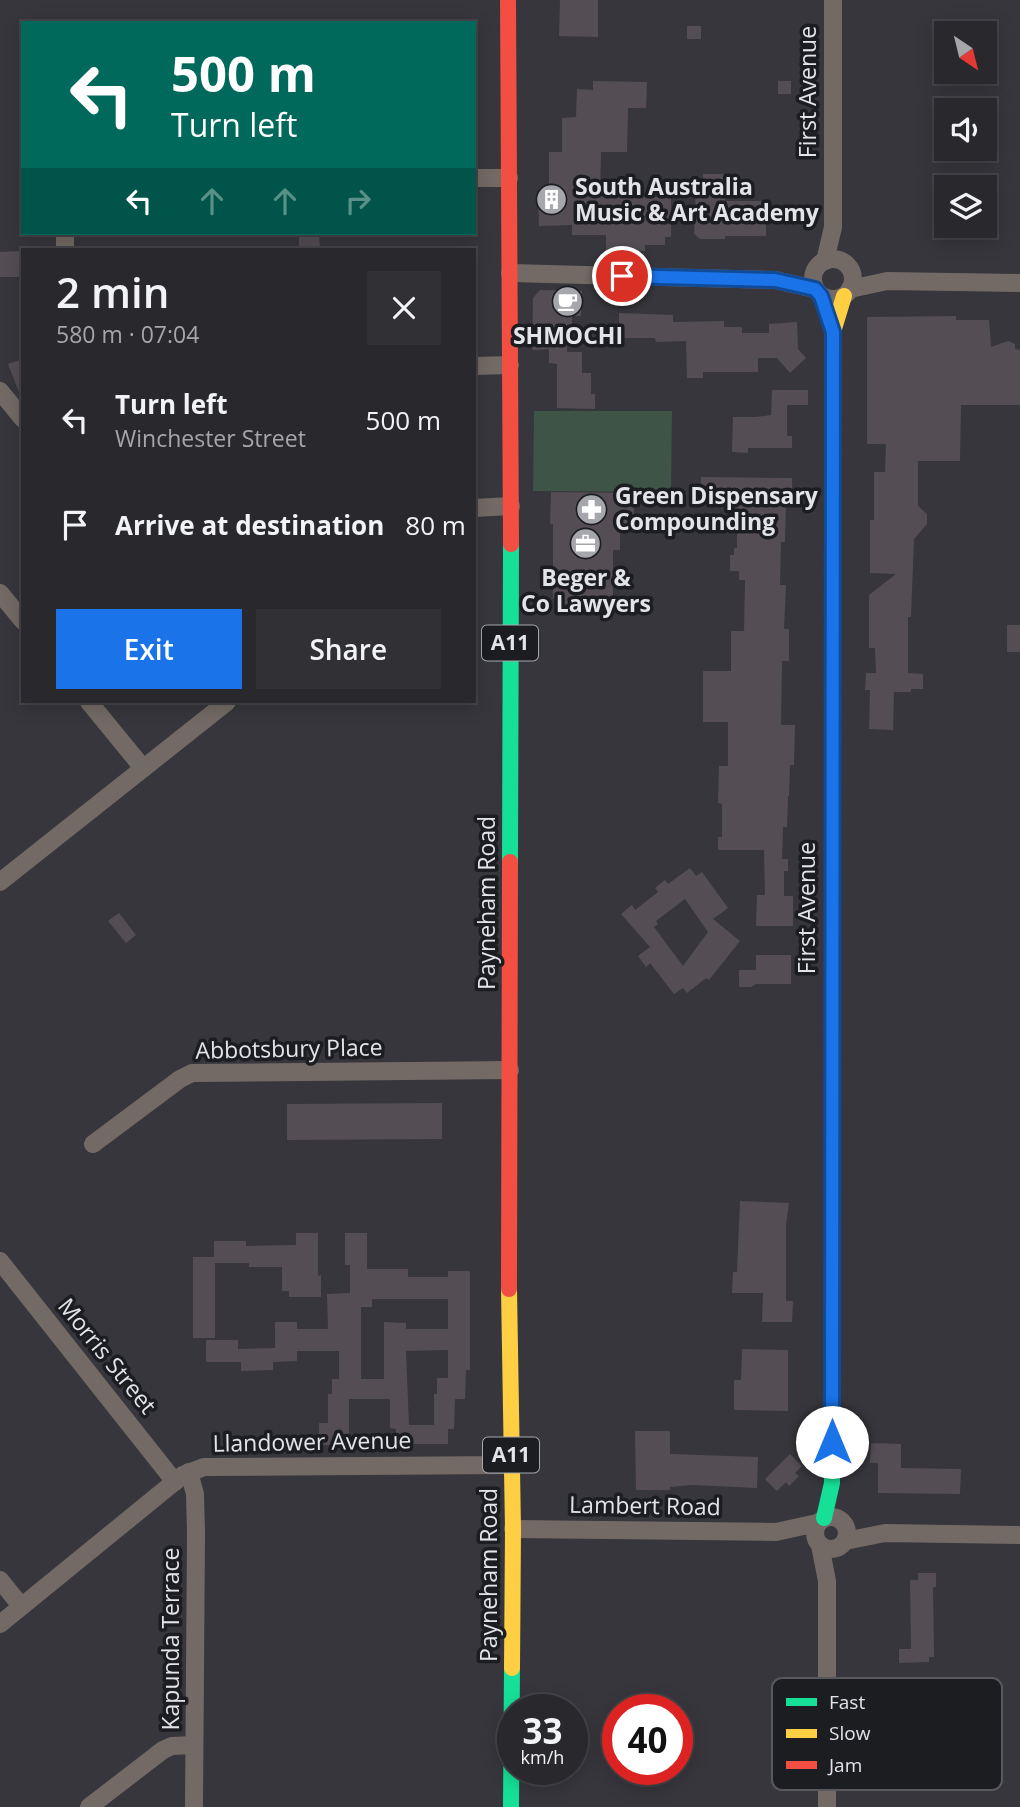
<!DOCTYPE html>
<html lang="en">
<head>
<meta charset="utf-8">
<style>
  :root { --surface:#28282d; --page:#303035; --text:#f1f3f6; --muted:#a5a6aa; --line:#444449; --accent:#1a73e8 }
  body { margin:0; font-family:"Open Sans",sans-serif; background:var(--page); color:var(--text); height:100vh; display:flex; flex-direction:column; font-size:26px; white-space:nowrap }
  * { box-sizing:border-box; margin:0 }
  p { font-size:23px; color:var(--muted) }
  .icon { flex:none; width:38px; height:38px; fill:none; stroke:currentColor; stroke-width:2; stroke-linecap:round; stroke-linejoin:round }
  .map { position:relative; flex:1; overflow:hidden }
  .sheet { position:absolute; left:21px; top:248px; width:455px; height:455px; display:flex; flex-direction:column; background:var(--surface); border-radius:0px; box-shadow:0 4px 18px #0003,0 0 0 2px var(--line) }
  .sheet>* { flex:none }
  .banner { position:absolute; left:21px; top:21px; width:455px; height:214px; border-radius:0px; box-shadow:0 4px 18px #0003,0 0 0 2px var(--line); background:#00695c; color:#fff; overflow:hidden }
  .needle { width:46px; rotate:145deg }
  .fabs { position:absolute; left:934px; top:21px; display:grid; gap:14px }
  .fabs a { display:grid; place-items:center; width:63px; height:63px; border-radius:0px; background:var(--surface); box-shadow:0 4px 18px #0003,0 0 0 2px var(--line); font-size:35px }
  .speed { position:absolute; left:497px; top:1694px; display:flex; gap:14px; font-size:35px; font-weight:700; text-align:center }
  .speed>* { display:grid; place-content:center; width:91px; height:91px; border-radius:50%; background:var(--surface); box-shadow:0 4px 18px #0003,0 0 0 2px var(--line); line-height:1 }
  .speed small { font-size:18px; font-weight:400 }
  .speed .limit { border:10px solid #d22; background:#fff; color:#111 }
  .pin { position:absolute; display:grid; place-items:center; width:60px; height:60px; color:#fff; margin:-30px; border:4px solid #fff; border-radius:50%; box-shadow:0 2px 7px #0007 }
  .me { position:absolute; width:77px; margin:-38px; rotate:0deg; stroke-linejoin:round; filter:drop-shadow(0 0 5px #0008) }
  .turn { display:flex; align-items:center; gap:24px; height:147px; padding:0 35px; font-size:32px }
  .turn .icon { width:91px; height:91px; stroke-width:2.5 }
  .turn b { display:block; font-size:49px; line-height:60px }
  .lanes { display:flex; align-items:center; height:66px; padding:0 35px; background:#0003; justify-content:center; gap:35px; direction:ltr }
  .lanes .off { opacity:.35 }
  .round { display:grid; place-items:center; flex:none; width:74px; height:74px; border-radius:0px; background:var(--page) }
  .overview { display:flex; align-items:center; justify-content:space-between; height:119px; padding:0 35px }
  h1 { font-size:42px; font-weight:600; line-height:52px }
  .action { display:flex; gap:14px; margin-top:auto; padding:14px 35px }
  .action a { flex:1; height:80px; border-radius:0px; background:var(--accent); color:#fff; font-size:28px; font-weight:600; line-height:80px; text-align:center }
  .action a+a { background:var(--page); color:var(--text) }
  ul { padding:0; list-style:none }
  li { display:flex; align-items:center; gap:21px; height:105px; padding:0 35px }
  li div { flex:1 }
  li b { display:block; font-size:26px }
  li em { font-style:normal }
  .map>svg:first-child { display:block }
  .green { fill:#3d5446 }
  .building { fill:#544e54; fill-rule:evenodd }
  .lines { fill:none; stroke-linecap:round; stroke-linejoin:round }
  .street { stroke:#736a65; stroke-width:18 }
  .fast { stroke:#16e098; stroke-width:16 }
  .slow { stroke:#ffcf43; stroke-width:16 }
  .jam { stroke:#f24e42; stroke-width:16 }
  .route-casing { stroke:#114b97; stroke-width:18 }
  .route { stroke:#1a73e8; stroke-width:12 }
  .labels { text-anchor:middle; stroke-width:7; stroke-linejoin:round; paint-order:stroke }
  .shield { fill:#1c1d21; stroke:#a7a8ae; stroke-width:2 }
  .shield-label { font-size:21px; font-weight:bold; fill:#e3e3ea }
  .street-label { font-size:23px; fill:#e3e3ea; stroke:#1c1d21 }
  .poi-label { font-size:23px; font-weight:bold; fill:#e3e3ea; stroke:#1c1d21; text-anchor:start }
  .key { fill:#1c1d21; stroke:#58585d; stroke-width:2 }
  .key-label { font-size:19px; fill:#e3e3ea }
</style>
</head>
<body>
<div class="map">
<svg width="1020" height="1807" viewBox="0 0 1020 1807">
  <rect width="100%" height="100%" fill="#36363c"/>
  <polygon class="green" points="534,411 672,411 671,492 533,491"/>
  <g class="building">
    <polygon points="560,0 598,0 598,37 559,36"/>
    <rect x="687" y="26" width="14" height="13"/>
    <polygon points="593,81 647,82 646,108 628,108 627,152 601,152 600,196 657,197 657,192 671,192 671,237 665,237 665,245 645,245 645,251 606,251 606,235 572,235 572,225 539,226 538,191 549,191 549,152 562,152 562,118 576,117 577,89 593,90"/>
    <rect x="778" y="81" width="13" height="13"/>
    <polygon points="703,174 725,174 725,201 766,201 766,236 725,236 725,239 700,239 694,234 696,185 703,185"/>
    <polygon points="299,233 319,233 320,247 299,248"/>
    <polygon points="23,251 23,277 0,277 0,252"/>
    <polygon points="540,290 582,291 581,316 572,316 572,325 567,325 567,352 582,352 582,373 591,373 591,394 595,394 595,409 557,408 557,364 549,363 549,349 532,350 533,298"/>
    <polygon points="619,313 673,315 673,322 724,321 724,327 742,327 742,333 769,333 769,324 797,322 798,349 806,358 790,373 777,358 758,358 758,372 703,372 703,378 687,378 686,341 656,342 655,338 619,338"/>
    <polygon points="956,316 956,320 989,320 991,347 1008,341 1015,344 1015,349 1020,350 1020,405 961,405 960,461 918,461 918,506 927,514 927,524 914,539 911,617 908,617 908,673 923,674 923,689 911,689 911,692 894,692 893,730 869,729 870,690 865,690 866,673 876,673 875,648 869,648 869,595 896,574 870,573 870,520 874,520 874,472 885,472 886,444 867,444 867,317"/>
    <polygon points="23,359 23,400 22,400 8,364"/>
    <polygon points="772,390 808,390 808,405 787,405 787,436 792,436 792,448 748,448 748,453 732,452 733,417 755,417 771,415"/>
    <polygon points="701,477 792,478 792,506 786,506 785,542 781,542 780,585 786,585 784,629 789,629 789,661 782,661 781,725 795,725 794,765 790,765 789,796 788,796 787,827 783,827 782,859 788,859 788,871 784,871 784,896 793,896 793,926 756,926 757,895 765,895 764,850 718,850 718,837 722,837 722,804 718,803 719,766 728,766 728,722 703,722 703,671 731,671 731,631 744,631 745,580 739,580 739,571 730,571 730,555 734,555 734,548 737,548 737,509 727,505 700,505"/>
    <polygon points="551,492 634,493 634,525 620,525 620,550 613,550 613,603 563,604 563,599 553,599 553,524 550,524"/>
    <rect x="1007" y="625" width="13" height="27"/>
    <path d="M690 868 696 876 702 872 728 908 713 919 740 941 709 980 706 978 687 993 683 988 674 994 650 963 646 967 638 956 650 947 621 914 632 905 635 910 658 892 655 888 665 880 668 884ZM685 899 708 932 683 966 654 927 658 924 656 921Z"/>
    <polygon points="119,913 136,935 126,943 108,921"/>
    <polygon points="756,955 791,955 791,984 756,984 751,987 739,987 739,970 756,970"/>
    <polygon points="442,1103 442,1139 287,1140 287,1104"/>
    <polygon points="740,1201 789,1203 786,1225 786,1301 793,1301 792,1322 762,1322 763,1293 732,1293 733,1272 737,1272"/>
    <polygon points="296,1233 318,1233 318,1276 321,1275 321,1297 289,1297 289,1291 282,1291 282,1267 249,1267 249,1263 215,1263 215,1338 193,1338 193,1257 214,1257 214,1241 246,1241 246,1246 296,1245"/>
    <path d="M345 1233H367V1269H408V1277H448V1271H470V1370H466L465 1399H455L454 1429H448V1444H396V1429L390 1428V1399H349V1445H319V1423H328V1394H332V1379H339V1351H297V1361L273 1362V1370L241 1371V1362H206V1340H238V1349L275 1348V1322H297V1329H328L327 1294 350 1293V1265H345ZM372 1299H448V1329H406V1323L384 1322V1379H361V1307H372ZM448 1350V1378H437V1394H434V1425H409L406 1351Z"/>
    <polygon points="742,1349 788,1350 788,1411 734,1410 734,1380 741,1380"/>
    <polygon points="635,1431 670,1431 670,1454 758,1457 757,1488 692,1485 670,1487 670,1490 636,1490"/>
    <polygon points="871,1443 901,1444 901,1468 961,1469 960,1494 878,1493 878,1463 870,1463"/>
    <polygon points="790,1454 802,1466 795,1473 799,1476 789,1486 786,1482 777,1491 765,1479"/>
    <polygon points="918,1573 936,1573 936,1587 933,1587 934,1657 929,1657 929,1662 899,1663 899,1649 911,1649 910,1580 918,1580"/>
  </g>
  <g class="lines">
    <g class="street">
      <polyline points="474,178 509,178"/>
      <polyline points="65,250 65,233"/>
      <circle cx="833" cy="279" r="20"/>
      <polyline points="825,261 833,227 833,0"/>
      <polyline points="510,273 775,280 815,289"/>
      <polyline points="850,289 887,281 1020,283"/>
      <polyline points="474,366 510,365"/>
      <polyline points="0,391 23,419"/>
      <polyline points="474,508 511,506"/>
      <polyline points="0,593 23,621"/>
      <polyline points="89,702 143,768"/>
      <polyline points="0,882 227,702"/>
      <polyline points="93,1144 180,1079 192,1073 510,1070"/>
      <polyline points="0,1261 175,1482"/>
      <polyline points="189,1472 195,1494 196,1533 194,1807"/>
      <circle cx="831" cy="1533" r="16"/>
      <polyline points="513,1529 776,1532 817,1523"/>
      <polyline points="845,1541 885,1533 1020,1535"/>
      <polyline points="820,1545 827,1581 827,1807"/>
      <polyline points="0,1580 21,1606"/>
      <polyline points="0,1624 183,1475 204,1467 511,1465"/>
      <polyline points="89,1807 163,1750 172,1746 194,1745"/>
    </g>
    <g class="fast">
      <polyline points="510,862 511,544"/>
      <polyline points="824,1518 832,1483 832,1014"/>
      <polyline points="511,1807 512,1668"/>
    </g>
    <g class="slow">
      <polyline points="833,701 833,332 844,296"/>
      <polyline points="509,1289 513,1529 512,1668"/>
    </g>
    <g class="jam">
      <polyline points="508,0 511,544"/>
      <polyline points="832,1014 833,701"/>
      <polyline points="509,1289 510,862"/>
    </g>
  </g>
  <g class="lines">
    <defs>
      <polyline id="route" points="622,276 775,280 815,289 821,296 833,332 832,1442"/>
    </defs>
    <use href="#route" class="route-casing"/>
    <use href="#route" class="route"/>
  </g>
  <defs>
    <symbol id="building-disc" viewBox="-11 -11 22 22"><circle r="9.5" fill="#a6a6ad" stroke="#1c1d21"/><path d="M-4-6H4V6H1V3H-1V6H-4ZM-2.5-4.3h1.7v1.8h-1.7ZM.8-4.3h1.7v1.8H.8ZM-2.5-1h1.7V.8h-1.7ZM.8-1h1.7V.8H.8Z" fill="#fff"/></symbol>
    <symbol id="cafe-disc" viewBox="-11 -11 22 22"><circle r="9.5" fill="#a6a6ad" stroke="#1c1d21"/><path d="M-5.5-4.5H6V0H3Q3 3.5 0 3.5H-2.5Q-5.5 3.5-5.5 0ZM3-3.2v2h1.7v-2ZM-6 4.5H4V6H-6Z" fill="#fff"/></symbol>
    <symbol id="pharmacy-disc" viewBox="-11 -11 22 22"><circle r="9.5" fill="#a6a6ad" stroke="#1c1d21"/><path d="M-2-6h4v4h4v4h-4v4h-4v-4h-4v-4h4Z" fill="#fff"/></symbol>
    <symbol id="office-disc" viewBox="-11 -11 22 22"><circle r="9.5" fill="#a6a6ad" stroke="#1c1d21"/><path d="M-6-3h4V-5.5h4V-3h4V5H-6ZM-1-4.5V-3h2v-1.5ZM-6 0V1H6V0Z" fill="#fff"/></symbol>
  </defs>
  <g fill-rule="evenodd">
    <use href="#building-disc" x="534" y="182" width="35" height="35"/>
    <use href="#cafe-disc" x="550" y="284" width="35" height="35"/>
    <use href="#pharmacy-disc" x="574" y="492" width="35" height="35"/>
    <use href="#office-disc" x="568" y="526" width="35" height="35"/>
  </g>
  <g class="labels">
    <g class="shield">
      <rect x="482" y="625.5" width="56" height="35" rx="5"/>
      <rect x="483" y="1437.5" width="56" height="35" rx="5"/>
    </g>
    <g class="shield-label">
      <text x="510" y="650">A11</text>
      <text x="511" y="1462">A11</text>
    </g>
    <g class="street-label">
      <text transform="translate(808 92) rotate(-90)" y="8">First Avenue</text>
      <text transform="translate(487 903) rotate(-90)" y="8">Payneham Road</text>
      <text transform="translate(807 908) rotate(-90)" y="8">First Avenue</text>
      <text transform="translate(289 1049) rotate(-1)" y="8">Abbotsbury Place</text>
      <text transform="translate(107 1356) rotate(51)" y="8">Morris Street</text>
      <text transform="translate(312 1442) rotate(-1)" y="8">Llandower Avenue</text>
      <text transform="translate(645 1506) rotate(1)" y="8">Lambert Road</text>
      <text transform="translate(489 1575) rotate(-90)" y="8">Payneham Road</text>
      <text transform="translate(171 1639) rotate(-90)" y="8">Kapunda Terrace</text>
    </g>
    <g class="poi-label">
      <text x="575" y="195">South Australia<tspan x="575" dy="26">Music &amp; Art Academy</tspan></text>
      <text x="568" y="344" text-anchor="middle">SHMOCHI</text>
      <text x="615" y="504">Green Dispensary<tspan x="615" dy="26">Compounding</tspan></text>
      <text x="586" y="586" text-anchor="middle">Beger &amp;<tspan x="586" dy="26">Co Lawyers</tspan></text>
    </g>
  </g>
  <rect x="772" y="1678" width="230" height="112" rx="10" class="key"/>
  <rect x="786" y="1698" width="31" height="8" fill="#16e098"/>
  <rect x="786" y="1729" width="31" height="9" fill="#ffcf43"/>
  <rect x="786" y="1761" width="31" height="8" fill="#f24e42"/>
  <g class="key-label">
    <text x="829" y="1709">Fast</text>
    <text x="829" y="1740">Slow</text>
    <text x="829" y="1772">Jam</text>
  </g>
</svg>
<div class="fabs">
<a><svg class="needle" viewBox="-14 -14 28 28"><path d="M0-13l5 13h-10z" fill="#e53935"/><path d="M0 13l5-13h-10z" fill="#a5a6aa"/></svg></a>
<a><svg class="icon" aria-label="sound" viewBox="0 0 24 24"><path d="M4 9h4l5-4v14l-5-4H4zM17 9q2 3 0 6"/></svg></a>
<a><svg class="icon" aria-label="layers" viewBox="0 0 24 24"><path d="M12 4l9 5-9 5-9-5zM3 14l9 5 9-5"/></svg></a>
</div>
<div class="speed"><div>33<small>km/h</small></div><div class="limit">40</div></div>
<div class="pin" style="left:622px;top:276px;background:#d93025"><svg class="icon" aria-label="arrive" viewBox="0 0 24 24"><path d="M6 21V4h12l-3 4 3 4H6"/></svg></div>
<svg class="me" style="left:832px;top:1442px" viewBox="-20 -20 40 40"><circle r="19" fill="#fff"/><path d="M0-13L10 11 0 6-10 11z" fill="#1a73e8"/></svg>
<div class="banner">
<div class="turn"><svg class="icon" aria-label="left" viewBox="0 0 24 24"><path d="M17 20v-9H6M10 6l-5 5 5 5"/></svg><div><b>500 m</b>Turn left</div></div>
<div class="lanes"><svg class="icon" aria-label="left" viewBox="0 0 24 24"><path d="M17 20v-9H6M10 6l-5 5 5 5"/></svg><svg class="icon off" aria-label="ahead" viewBox="0 0 24 24"><path d="M12 20V5M6 11l6-6 6 6"/></svg><svg class="icon off" aria-label="ahead" viewBox="0 0 24 24"><path d="M12 20V5M6 11l6-6 6 6"/></svg><svg class="icon off" aria-label="right" viewBox="0 0 24 24"><path d="M7 20v-9h11M14 6l5 5-5 5"/></svg></div>
</div>
<section class="sheet">
<div class="overview"><div><h1>2 min</h1><p>580 m · 07:04</p></div><a class="round"><svg class="icon" aria-label="close" viewBox="0 0 24 24"><path d="M6 6l12 12M18 6L6 18"/></svg></a></div>
<ul>
<li><svg class="icon" aria-label="left" viewBox="0 0 24 24"><path d="M17 20v-9H6M10 6l-5 5 5 5"/></svg><div><b>Turn left</b><p>Winchester Street</p></div><em>500 m</em></li>
<li><svg class="icon" aria-label="arrive" viewBox="0 0 24 24"><path d="M6 21V4h12l-3 4 3 4H6"/></svg><div><b>Arrive at destination</b></div><em>80 m</em></li>
</ul>
<div class="action"><a>Exit</a><a>Share</a></div>
</section>
</div>
</body>
</html>
